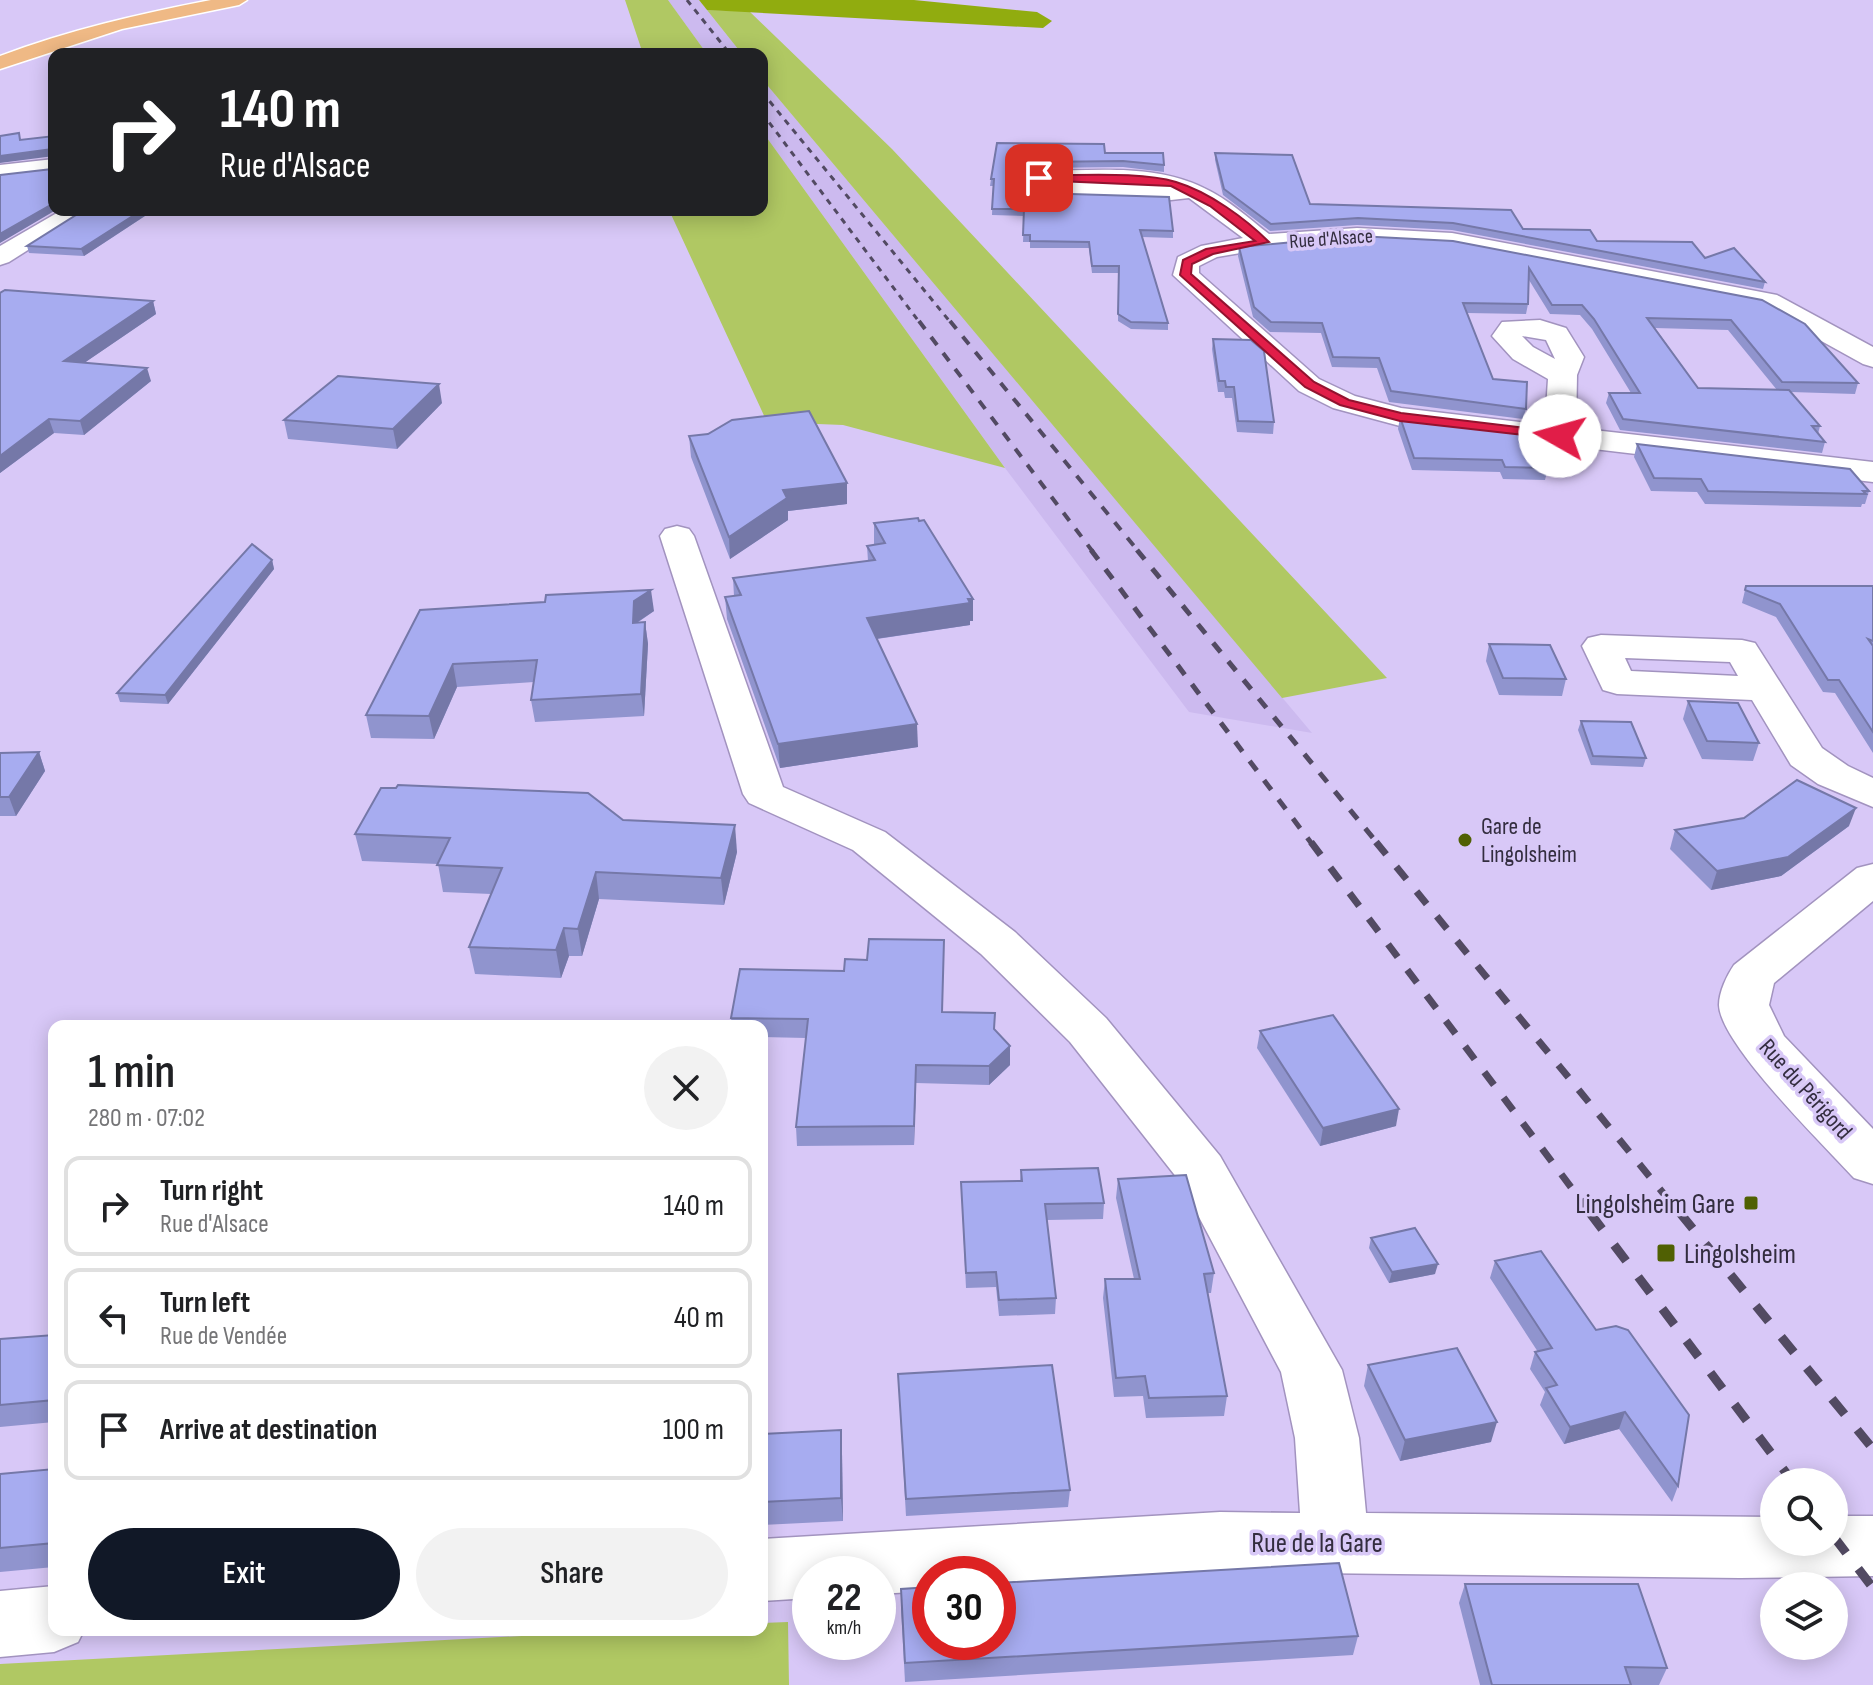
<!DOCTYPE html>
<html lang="en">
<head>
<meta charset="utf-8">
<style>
  :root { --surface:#fff; --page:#f2f2f2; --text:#202124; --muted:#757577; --line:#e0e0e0; --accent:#111827 }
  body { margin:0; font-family:"Sofia Sans Condensed",sans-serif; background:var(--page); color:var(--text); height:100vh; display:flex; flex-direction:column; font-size:30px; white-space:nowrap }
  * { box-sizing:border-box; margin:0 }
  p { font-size:26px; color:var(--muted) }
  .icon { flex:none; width:44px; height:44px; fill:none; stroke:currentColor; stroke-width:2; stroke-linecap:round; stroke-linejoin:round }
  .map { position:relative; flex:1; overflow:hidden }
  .panel { position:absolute; left:48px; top:1020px; width:720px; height:616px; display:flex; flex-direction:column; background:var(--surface); border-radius:16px; box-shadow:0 4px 20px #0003 }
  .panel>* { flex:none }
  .hud { position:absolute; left:48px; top:48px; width:720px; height:168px; border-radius:16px; box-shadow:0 4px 20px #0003; background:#202124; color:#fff; overflow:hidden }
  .buttons { position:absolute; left:1760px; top:1468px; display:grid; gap:16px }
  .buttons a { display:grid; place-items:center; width:88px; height:88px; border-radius:50%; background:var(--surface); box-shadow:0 4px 20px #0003; font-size:40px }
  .speed { position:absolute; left:792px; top:1556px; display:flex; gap:16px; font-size:40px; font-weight:700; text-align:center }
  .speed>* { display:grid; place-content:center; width:104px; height:104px; border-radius:50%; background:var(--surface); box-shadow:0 4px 20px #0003; line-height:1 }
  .speed small { font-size:20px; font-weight:400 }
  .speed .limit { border:12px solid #d22; background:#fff; color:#111 }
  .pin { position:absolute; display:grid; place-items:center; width:68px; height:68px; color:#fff; margin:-34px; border-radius:16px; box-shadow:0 4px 12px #0006 }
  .me { position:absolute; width:88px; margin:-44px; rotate:277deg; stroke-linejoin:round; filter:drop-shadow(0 0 6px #0008) }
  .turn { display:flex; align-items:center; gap:28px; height:168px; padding:0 40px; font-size:36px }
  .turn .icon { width:104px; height:104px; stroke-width:2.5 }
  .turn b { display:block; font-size:56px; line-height:68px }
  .round { display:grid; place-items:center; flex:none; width:84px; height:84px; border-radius:42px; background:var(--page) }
  .headline { display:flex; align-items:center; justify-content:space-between; height:136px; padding:0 40px }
  h1 { font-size:48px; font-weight:600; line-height:60px }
  .action { display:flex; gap:16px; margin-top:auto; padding:16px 40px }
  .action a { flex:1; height:92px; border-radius:48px; background:var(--accent); color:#fff; font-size:32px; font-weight:600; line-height:92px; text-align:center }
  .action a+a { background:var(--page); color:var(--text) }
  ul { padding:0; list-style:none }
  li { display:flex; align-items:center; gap:24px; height:100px; margin:0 16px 12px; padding:0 24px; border:4px solid var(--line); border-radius:16px }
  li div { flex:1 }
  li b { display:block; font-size:30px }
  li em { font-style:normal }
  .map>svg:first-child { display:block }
  .built { fill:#ccbaef }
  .green { fill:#b0c863 }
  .forest { fill:#91ac0f }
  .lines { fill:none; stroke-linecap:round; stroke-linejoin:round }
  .minor-casing { stroke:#a293bf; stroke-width:3 }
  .major-casing { stroke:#fff; stroke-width:3 }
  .minor { fill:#fff; fill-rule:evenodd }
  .major { fill:#efb985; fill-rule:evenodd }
  .rail-far4 { stroke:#524a62; stroke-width:3; stroke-dasharray:6 6; stroke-linecap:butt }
  .rail-far3 { stroke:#524a62; stroke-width:4; stroke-dasharray:10 10; stroke-linecap:butt }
  .rail-far2 { stroke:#524a62; stroke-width:5; stroke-dasharray:12 12; stroke-linecap:butt }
  .rail-far1 { stroke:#524a62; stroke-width:7; stroke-dasharray:16 16; stroke-linecap:butt }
  .rail { stroke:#524a62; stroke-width:9; stroke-dasharray:20 20; stroke-linecap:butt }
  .wall { fill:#9094ce; fill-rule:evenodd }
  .shaded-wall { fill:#7578a8 }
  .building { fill:#a7acf0; stroke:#7578a8; stroke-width:2 }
  .route { fill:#e11d48; stroke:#92132f; stroke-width:2 }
  .poi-dot { fill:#506003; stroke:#d8c8f7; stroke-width:3 }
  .labels { text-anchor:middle; stroke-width:7; stroke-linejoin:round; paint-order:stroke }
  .far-street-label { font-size:20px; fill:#332d3f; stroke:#d8c8f7 }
  .poi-label { font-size:24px; fill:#332d3f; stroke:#d8c8f7; text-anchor:start }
  .street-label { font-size:24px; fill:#332d3f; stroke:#d8c8f7 }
  .near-poi-label { font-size:28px; fill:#332d3f; stroke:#d8c8f7; text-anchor:end }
  .near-street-label { font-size:28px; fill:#332d3f; stroke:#d8c8f7 }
</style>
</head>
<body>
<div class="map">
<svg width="1873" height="1685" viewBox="0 0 1873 1685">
  <rect width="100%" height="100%" fill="#d8c8f7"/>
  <g class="built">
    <polygon points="668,0 699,0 742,54 707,54"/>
    <polygon points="762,79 1312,733 1189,712 1005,468 762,131"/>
  </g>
  <g class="green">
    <polygon points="625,0 668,0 707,54 643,54"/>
    <polygon points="707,10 749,11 892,149 1387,678 1282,698 762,79 762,54 742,54"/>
    <polygon points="762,131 1005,468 843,425 767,422 669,210 762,210"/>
    <polygon points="788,1622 789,1685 0,1685 0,1664 633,1630 762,1630 762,1623"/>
  </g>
  <polygon class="forest" points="699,0 914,0 1037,12 1052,21 1043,28 707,10"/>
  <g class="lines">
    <defs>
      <g id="minor">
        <polygon points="54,159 54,173 0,179 0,165"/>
        <path d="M1039 171C1092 171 1154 163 1204 188 1228 199 1248 218 1269 234L1357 228 1452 233 1777 295 1873 347V367L1863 364 1760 307 1452 247 1357 242 1264 249 1217 257 1199 266V273L1319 379 1355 396 1401 408 1545 425 1548 379 1513 359 1492 336 1502 322 1540 320 1566 328 1584 357 1577 375 1576 428 1873 462V482L1400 426 1333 408 1299 391 1173 275 1178 257 1201 246 1243 238 1189 198 1162 201 1039 197 1031 195 1017 183 1020 178ZM1522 336 1546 340 1555 359 1533 347Z"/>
        <polygon points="62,210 91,210 9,262 0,265 0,246"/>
        <polygon points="677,526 689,529 694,536 783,787 885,832 1015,932 1106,1018 1220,1156 1342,1370 1359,1438 1366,1513 1774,1517 1774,1542 1834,1542 1834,1516 1873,1516 1873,1576 1740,1578 1220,1572 998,1586 998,1574 930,1574 930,1591 878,1594 878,1574 810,1574 810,1598 762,1601 762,1539 1220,1512 1300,1513 1295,1438 1281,1372 1181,1183 1070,1042 981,954 853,850 749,803 743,794 660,536 665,529"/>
        <path d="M1601 635 1742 640 1755 643 1822 748 1848 766 1873 778V807L1818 784 1791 765 1752 700 1617 694 1603 690 1582 646 1588 638ZM1625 658 1730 662 1738 676 1631 671Z"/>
        <path d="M1873 864V901L1774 983 1769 1005 1784 1036 1873 1129V1184L1854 1178C1825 1146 1720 1044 1719 1005 1719 992 1727 975 1734 965L1857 868Z"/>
        <polygon points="54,1586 54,1630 84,1630 78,1642 54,1652 0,1657 0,1591"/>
      </g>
      <path id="major" d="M211 0H247L239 5 122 29 0 69V56C69 30 139 14 211 0Z"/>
    </defs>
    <use href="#minor" class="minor-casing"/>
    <use href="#major" class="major-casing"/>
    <use href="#minor" class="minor"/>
    <use href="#major" class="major"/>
    <g class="rail-far4">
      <polyline points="687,0 730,54"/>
      <polyline points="762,92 951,323"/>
      <polyline points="762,113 920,323"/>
    </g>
    <g class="rail-far3">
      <polyline points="919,321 1093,552"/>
      <polyline points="950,321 1139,552"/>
    </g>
    <g class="rail-far2">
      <polyline points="1091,550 1312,844"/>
      <polyline points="1137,550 1378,844"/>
    </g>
    <g class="rail-far1">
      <polyline points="1311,842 1592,1215"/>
      <polyline points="1376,842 1681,1215"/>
    </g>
    <g class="rail">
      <polyline points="1590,1213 1793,1482"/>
      <polyline points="1680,1213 1873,1449"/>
      <polyline points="1834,1537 1873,1588"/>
    </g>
  </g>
  <g class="wall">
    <polygon points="997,143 1105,153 1164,165 1164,172 1123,167 1039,168 1019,175 1017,178 1029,191 1173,231 1173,238 1142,237 1168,323 1168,330 1131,329 1118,321 1119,273 1092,273 1089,248 1030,248 1030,242 1023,242 1024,216 992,215 993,186 990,186 991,179"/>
    <polygon points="1215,153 1310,204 1523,229 1705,258 1765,282 1763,289 1452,230 1357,225 1270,231 1223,195 1215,160"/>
    <polygon points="84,210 154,210 84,256 29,253 27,246"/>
    <path d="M1358 236 1762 300 1858 383 1855 394 1791 392 1820 426 1818 434 1825 442 1822 453 1620 430 1606 403 1609 393H1631L1592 329 1580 315 1550 314 1529 280 1528 304 1526 314 1467 313 1493 379 1526 409 1523 419 1389 402 1377 368 1332 367 1321 333 1270 332 1253 317 1238 256 1239 247ZM1655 328 1728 330 1777 390 1698 388Z"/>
    <polygon points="0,293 153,301 156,314 84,363 151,381 84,435 54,433 0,473"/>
    <polygon points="1213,339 1274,422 1273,434 1237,432 1232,398 1225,398 1224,392 1218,392 1212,349"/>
    <polygon points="442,403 397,449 288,439 284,420"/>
    <polygon points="1400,417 1548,468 1545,480 1503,479 1500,472 1412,470 1398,429"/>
    <polygon points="689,436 847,483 847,504 788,511 788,520 730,559 691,457"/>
    <polygon points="1637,444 1869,491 1865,504 1862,504 1861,507 1705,504 1697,492 1651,491 1634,457"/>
    <polygon points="874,523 973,621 970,621 970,625 877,639 918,747 780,768 727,619 725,597 734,596 733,578 868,561 867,546 874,545"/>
    <polygon points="272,560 274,569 168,704 120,702 117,693"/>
    <polygon points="1746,586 1873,586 1873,753 1835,693 1823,692 1776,617 1742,603"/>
    <polygon points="420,610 654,611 637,623 645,622 648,644 644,716 535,722 531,700 534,682 457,687 434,739 371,738 366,715"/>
    <polygon points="1489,644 1566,679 1562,696 1499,695 1486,661"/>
    <polygon points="1688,701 1759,743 1753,761 1702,759 1683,719"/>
    <polygon points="1581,721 1646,758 1643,767 1591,765 1578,730"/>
    <polygon points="39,752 45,771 16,816 0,816 0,753"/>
    <polygon points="623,820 737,852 724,905 599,899 582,956 569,956 561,978 475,974 469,947 491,894 443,892 438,864 362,861 355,834"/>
    <polygon points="1849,826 1781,876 1711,890 1670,849 1675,830"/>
    <polygon points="942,1012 994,1029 1010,1065 989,1085 916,1083 914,1145 797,1146 796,1127 806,1038 762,1037 762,1026 732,1026 731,1018"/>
    <polygon points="1260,1031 1396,1126 1320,1146 1257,1048"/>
    <polygon points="1021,1170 1104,1203 1103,1219 1047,1220 1056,1298 1055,1314 999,1316 996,1287 966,1288 961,1182 1020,1181"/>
    <polygon points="1118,1179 1214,1273 1211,1293 1208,1293 1227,1396 1224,1416 1146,1418 1143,1396 1114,1397 1103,1298 1105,1279 1134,1279 1116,1198"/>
    <polygon points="1371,1238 1435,1274 1389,1283 1369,1248"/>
    <polygon points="1541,1251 1678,1486 1672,1502 1619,1429 1564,1444 1540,1405 1545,1392 1530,1369 1535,1352 1538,1352 1490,1278 1495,1261"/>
    <polygon points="54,1335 54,1422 0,1427 0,1339"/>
    <polygon points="1368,1365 1491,1442 1400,1461 1364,1386"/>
    <polygon points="898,1374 1070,1490 1068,1507 906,1516"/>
    <polygon points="762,1393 763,1409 763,1434 842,1453 843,1521 762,1525"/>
    <polygon points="54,1469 54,1567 0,1572 0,1474"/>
    <polygon points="1465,1584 1667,1668 1659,1685 1480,1685 1459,1603"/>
    <polygon points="901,1608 1358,1636 1353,1655 905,1682"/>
  </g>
  <g class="shaded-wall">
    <polygon points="52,149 54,156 0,163 0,156"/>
    <polygon points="1039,162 1039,168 1019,175 1014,181 1015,175 1019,169"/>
    <polygon points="54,203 54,210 56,210 0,243 0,234"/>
    <polygon points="142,210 154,210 84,256 81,249"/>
    <polygon points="153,301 156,314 68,374 64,361"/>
    <polygon points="147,368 151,381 84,435 80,421"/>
    <polygon points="439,384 442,403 397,449 393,429"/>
    <polygon points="49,419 54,433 0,473 0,456"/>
    <polygon points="847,483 847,504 788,511 788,520 730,559 729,537 783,490"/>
    <polygon points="272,560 274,569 168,704 165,695"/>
    <polygon points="651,590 654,611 636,623 633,623 634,601"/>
    <polygon points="973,599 973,621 970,621 970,625 868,640 867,618"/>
    <polygon points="645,622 648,644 644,716 641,694"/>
    <polygon points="453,664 457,687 434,739 429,716"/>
    <polygon points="917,724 918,747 780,768 778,744"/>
    <polygon points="39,752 45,771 16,816 9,797"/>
    <polygon points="1856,808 1849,826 1781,876 1711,890 1717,871"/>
    <polygon points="735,825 737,852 724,905 721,878"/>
    <polygon points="596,872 599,899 582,956 578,929"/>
    <polygon points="564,928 569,956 561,978 556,950"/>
    <polygon points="1010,1046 1010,1065 989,1085 989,1066"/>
    <polygon points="916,1065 916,1083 914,1145 914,1126"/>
    <polygon points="1399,1109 1396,1126 1320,1146 1323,1128"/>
    <polygon points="1438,1264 1435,1274 1389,1283 1392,1272"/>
    <polygon points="762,1393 763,1409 763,1457 762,1449"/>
    <polygon points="1625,1412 1619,1429 1564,1444 1570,1427"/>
    <polygon points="1497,1422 1491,1442 1400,1461 1405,1440"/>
    <polygon points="841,1430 842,1453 843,1521 841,1498"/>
  </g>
  <g class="building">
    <polygon points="19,133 20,140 54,136 54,151 52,149 0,156 0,136"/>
    <polygon points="997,143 1104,144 1105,153 1163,153 1164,165 1123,161 1039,162 1019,169 1015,175 1029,191 1038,193 1169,197 1173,231 1140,230 1168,323 1131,322 1118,314 1119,266 1092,266 1089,242 1030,241 1030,235 1023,235 1024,209 992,209 994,179 991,179"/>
    <polygon points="1215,153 1292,155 1310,204 1511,210 1523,229 1590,230 1597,241 1692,242 1705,258 1734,248 1765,282 1453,223 1358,218 1271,224 1224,189"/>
    <polygon points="54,168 54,203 0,234 0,175 52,169"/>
    <polygon points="84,210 142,210 81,249 27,246"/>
    <polygon points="1358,236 1453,241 1762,300 1805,324 1858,383 1782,382 1731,320 1647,318 1698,388 1789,390 1820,426 1812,426 1825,442 1623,419 1609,393 1640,393 1594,319 1582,305 1552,305 1529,268 1528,304 1463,303 1493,379 1527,382 1526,409 1391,391 1379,358 1333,357 1322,323 1271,322 1254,307 1239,247"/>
    <polygon points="5,290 153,301 64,361 147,368 80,421 49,419 0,456 0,293"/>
    <polygon points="1213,339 1251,340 1264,351 1274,422 1238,421 1234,387 1226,387 1225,381 1219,381"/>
    <polygon points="338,376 439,384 393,429 284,420"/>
    <polygon points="809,411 847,483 783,490 787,498 729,537 689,436 708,434 732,420"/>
    <polygon points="1400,417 1528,432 1548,468 1505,467 1502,460 1414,458"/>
    <polygon points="1637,444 1850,469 1869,491 1863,491 1866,494 1708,491 1701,479 1654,478"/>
    <polygon points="918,518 919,521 924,520 973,599 968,599 970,603 867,618 917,724 778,744 725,597 741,595 733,578 875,560 867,546 885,543 874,523"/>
    <polygon points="252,544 272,560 165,695 117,693"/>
    <polygon points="1746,586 1873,586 1873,641 1868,639 1873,646 1873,732 1839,680 1828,680 1780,604 1745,590"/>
    <polygon points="651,590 634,601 633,623 645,622 641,694 531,700 537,660 453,664 429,716 366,715 420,610 545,602 546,595"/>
    <polygon points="1489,644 1550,645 1566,679 1503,678"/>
    <polygon points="1688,701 1738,703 1759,743 1707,741"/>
    <polygon points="1581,721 1631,722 1646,758 1593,756"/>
    <polygon points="39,752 9,797 0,797 0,753"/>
    <polygon points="1797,780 1856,808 1788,857 1717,871 1675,830 1744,818"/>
    <polygon points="398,785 588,793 623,820 735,825 721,878 596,872 578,929 564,928 556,950 469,947 502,868 437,865 450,838 355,834 381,788 396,788"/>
    <polygon points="869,939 944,940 942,1012 995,1013 994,1029 1010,1046 989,1066 916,1065 914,1126 796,1127 808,1019 731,1018 740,969 844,971 845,959 867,960"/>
    <polygon points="1333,1015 1399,1109 1323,1128 1260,1031"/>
    <polygon points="1098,1168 1104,1203 1045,1204 1056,1298 999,1300 996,1272 966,1273 961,1182 1022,1181 1021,1170"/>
    <polygon points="1186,1175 1214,1273 1204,1274 1227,1396 1149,1398 1145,1376 1116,1378 1105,1279 1140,1279 1118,1179"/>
    <polygon points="1415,1228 1438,1264 1392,1272 1371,1238"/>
    <polygon points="1541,1251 1596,1330 1616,1326 1628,1330 1689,1415 1678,1486 1625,1412 1570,1427 1546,1388 1557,1385 1535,1352 1552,1348 1495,1261"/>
    <polygon points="54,1335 54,1400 0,1405 0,1339"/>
    <polygon points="1457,1348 1497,1422 1405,1440 1368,1365"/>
    <polygon points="1052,1365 1070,1490 906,1499 898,1374"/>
    <polygon points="841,1430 841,1498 762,1502 762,1434"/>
    <polygon points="54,1469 54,1543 0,1548 0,1474"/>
    <polygon points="1339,1563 1358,1636 905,1663 901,1589 930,1587 930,1642 998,1642 998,1583"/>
    <polygon points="1465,1584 1638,1584 1667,1668 1625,1667 1631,1685 1492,1685"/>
  </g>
  <path class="route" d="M1039 175C1078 176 1140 171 1176 182 1209 192 1245 218 1269 242L1213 254 1192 264 1191 274 1314 382 1349 400 1401 413 1560 432 1567 436 1560 439 1400 421 1340 405 1305 387 1180 275 1183 260 1206 249 1255 241 1210 206 1171 186 1036 180Z"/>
  <g class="poi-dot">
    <circle cx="1465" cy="840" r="8"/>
    <rect x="1743" y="1195" width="16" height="16" rx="4"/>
    <rect x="1656" y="1243" width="20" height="20" rx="4"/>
  </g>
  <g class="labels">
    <g class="far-street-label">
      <text transform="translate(1331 238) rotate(-4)" y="7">Rue d'Alsace</text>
    </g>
    <g class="poi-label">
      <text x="1481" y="834">Gare de<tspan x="1481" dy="28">Lingolsheim</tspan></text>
    </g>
    <g class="street-label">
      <text transform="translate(1806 1089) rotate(48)" y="8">Rue du Périgord</text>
    </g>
    <g class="near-poi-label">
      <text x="1735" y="1213">Lingolsheim Gare</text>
      <text x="1684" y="1263" text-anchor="start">Lingolsheim</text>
    </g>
    <g class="near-street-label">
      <text x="1317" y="1552">Rue de la Gare</text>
    </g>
  </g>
</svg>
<div class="buttons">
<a><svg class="icon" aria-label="search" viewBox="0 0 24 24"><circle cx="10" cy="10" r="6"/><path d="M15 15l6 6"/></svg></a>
<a><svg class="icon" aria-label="layers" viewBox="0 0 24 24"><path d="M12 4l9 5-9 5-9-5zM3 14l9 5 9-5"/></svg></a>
</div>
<div class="speed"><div>22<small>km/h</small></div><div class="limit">30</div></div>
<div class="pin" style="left:1039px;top:178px;background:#d93025"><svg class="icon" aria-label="arrive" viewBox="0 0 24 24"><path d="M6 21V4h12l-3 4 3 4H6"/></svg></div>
<svg class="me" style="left:1560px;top:436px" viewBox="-20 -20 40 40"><circle r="19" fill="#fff"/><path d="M0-13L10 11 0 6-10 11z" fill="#e11d48"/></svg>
<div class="hud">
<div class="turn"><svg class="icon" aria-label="right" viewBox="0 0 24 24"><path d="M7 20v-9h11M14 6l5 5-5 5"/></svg><div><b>140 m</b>Rue d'Alsace</div></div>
</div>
<section class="panel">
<div class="headline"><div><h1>1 min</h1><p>280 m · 07:02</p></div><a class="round"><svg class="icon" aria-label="close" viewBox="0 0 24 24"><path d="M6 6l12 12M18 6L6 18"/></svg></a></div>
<ul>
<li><svg class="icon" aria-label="right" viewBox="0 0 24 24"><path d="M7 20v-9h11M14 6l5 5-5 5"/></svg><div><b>Turn right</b><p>Rue d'Alsace</p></div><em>140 m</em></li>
<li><svg class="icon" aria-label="left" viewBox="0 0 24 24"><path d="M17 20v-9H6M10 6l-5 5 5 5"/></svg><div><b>Turn left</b><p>Rue de Vendée</p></div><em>40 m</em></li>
<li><svg class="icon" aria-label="arrive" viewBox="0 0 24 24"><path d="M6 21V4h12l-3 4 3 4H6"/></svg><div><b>Arrive at destination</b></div><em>100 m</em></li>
</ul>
<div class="action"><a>Exit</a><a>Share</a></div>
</section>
</div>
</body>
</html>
